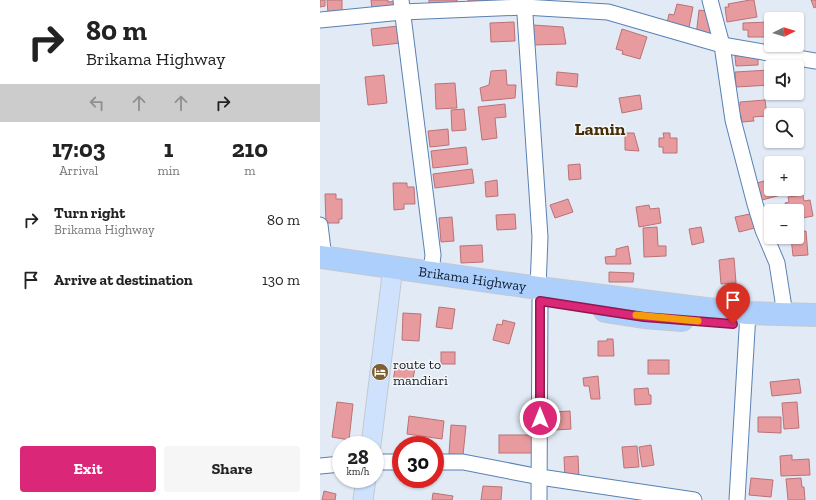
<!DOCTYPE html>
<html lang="en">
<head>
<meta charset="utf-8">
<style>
  :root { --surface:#fff; --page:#f6f6f6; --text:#222; --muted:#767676; --accent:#db2777 }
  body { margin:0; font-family:"Zilla Slab",serif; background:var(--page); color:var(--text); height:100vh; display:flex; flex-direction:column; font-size:15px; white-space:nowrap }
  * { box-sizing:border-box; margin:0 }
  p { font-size:13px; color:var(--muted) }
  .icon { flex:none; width:22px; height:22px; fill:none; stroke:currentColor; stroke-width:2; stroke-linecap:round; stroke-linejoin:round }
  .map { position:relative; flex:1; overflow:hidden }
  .side { display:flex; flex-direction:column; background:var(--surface); width:320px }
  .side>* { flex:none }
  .top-card { background:#fff; color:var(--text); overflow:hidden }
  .needle { width:26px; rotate:85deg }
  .fabs { position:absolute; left:444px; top:12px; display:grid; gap:8px }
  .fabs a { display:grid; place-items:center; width:40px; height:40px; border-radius:4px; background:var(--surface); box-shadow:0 1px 3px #0004; font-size:20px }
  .speed { position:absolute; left:12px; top:436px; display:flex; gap:8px; font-size:20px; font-weight:700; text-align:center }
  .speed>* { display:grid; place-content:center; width:52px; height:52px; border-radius:50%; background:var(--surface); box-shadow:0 1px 3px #0004; line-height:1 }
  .speed small { font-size:10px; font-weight:400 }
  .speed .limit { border:6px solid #d22; background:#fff; color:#111 }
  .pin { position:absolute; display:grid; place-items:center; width:34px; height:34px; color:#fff; margin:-41px -17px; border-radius:50% 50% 50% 0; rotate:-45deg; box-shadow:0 0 4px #0007 }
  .pin .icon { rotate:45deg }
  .me { position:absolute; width:44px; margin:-22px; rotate:0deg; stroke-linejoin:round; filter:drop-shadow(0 0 3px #0008) }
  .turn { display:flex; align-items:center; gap:14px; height:84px; padding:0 20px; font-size:18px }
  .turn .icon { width:52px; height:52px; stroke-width:2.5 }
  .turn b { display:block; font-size:28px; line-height:34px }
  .lanes { display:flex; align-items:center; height:38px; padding:0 20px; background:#0003; justify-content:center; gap:20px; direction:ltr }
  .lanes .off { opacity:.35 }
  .eta { display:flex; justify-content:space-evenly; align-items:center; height:68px; text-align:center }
  .eta b { font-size:24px; font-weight:800; line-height:28px }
  .cta { display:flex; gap:8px; margin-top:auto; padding:8px 20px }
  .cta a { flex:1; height:46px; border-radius:4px; background:var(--accent); color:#fff; font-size:16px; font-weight:800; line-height:46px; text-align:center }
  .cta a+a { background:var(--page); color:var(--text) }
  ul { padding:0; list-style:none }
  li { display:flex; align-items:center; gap:12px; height:60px; padding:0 20px }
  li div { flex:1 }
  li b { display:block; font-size:15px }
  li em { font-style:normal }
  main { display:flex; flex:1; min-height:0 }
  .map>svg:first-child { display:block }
  .building { fill:#e79b9f; stroke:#ba7276 }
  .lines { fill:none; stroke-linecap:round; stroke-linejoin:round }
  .minor-casing { stroke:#5980b4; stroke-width:17 }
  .major-casing { stroke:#c5c9ce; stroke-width:21 }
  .highway-casing { stroke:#c5c9ce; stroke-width:24 }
  .minor { stroke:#fff; stroke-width:15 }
  .major { stroke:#cee2fd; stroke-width:19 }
  .highway { stroke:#adcffc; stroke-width:22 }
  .route-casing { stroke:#8e194d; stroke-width:10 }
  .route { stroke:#db2777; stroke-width:7 }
  .slow { stroke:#f59e0b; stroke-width:7 }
  .labels { text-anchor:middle; stroke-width:3; stroke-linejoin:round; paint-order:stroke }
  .street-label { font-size:14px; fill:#0d1c31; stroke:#f6f7f6 }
  .poi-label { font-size:14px; fill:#0d1c31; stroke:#f6f7f6; text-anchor:start }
  .district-label { font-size:18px; font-weight:bold; fill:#432d07; stroke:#f6f7f6 }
</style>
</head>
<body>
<main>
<section class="side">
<div class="top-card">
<div class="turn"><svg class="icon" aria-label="right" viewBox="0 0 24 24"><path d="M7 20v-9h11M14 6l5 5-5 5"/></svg><div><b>80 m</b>Brikama Highway</div></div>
<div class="lanes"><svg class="icon off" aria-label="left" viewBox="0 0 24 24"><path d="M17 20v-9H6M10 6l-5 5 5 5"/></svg><svg class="icon off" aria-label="ahead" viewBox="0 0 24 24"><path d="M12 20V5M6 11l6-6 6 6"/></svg><svg class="icon off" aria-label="ahead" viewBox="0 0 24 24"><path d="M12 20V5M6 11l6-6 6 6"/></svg><svg class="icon" aria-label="right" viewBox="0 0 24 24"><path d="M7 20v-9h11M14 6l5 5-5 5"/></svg></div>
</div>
<div class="eta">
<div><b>17:03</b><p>Arrival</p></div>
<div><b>1</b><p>min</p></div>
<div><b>210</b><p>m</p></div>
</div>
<ul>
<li><svg class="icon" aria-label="right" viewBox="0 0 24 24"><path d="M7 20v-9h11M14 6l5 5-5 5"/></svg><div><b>Turn right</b><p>Brikama Highway</p></div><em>80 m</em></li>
<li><svg class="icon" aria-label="arrive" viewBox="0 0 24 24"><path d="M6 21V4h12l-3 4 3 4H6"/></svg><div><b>Arrive at destination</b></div><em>130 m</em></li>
</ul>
<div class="cta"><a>Exit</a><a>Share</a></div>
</section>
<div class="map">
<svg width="496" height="500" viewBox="0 0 496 500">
  <rect width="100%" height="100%" fill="#e2eaf6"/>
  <g class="building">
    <polygon points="0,0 5,0 5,6 0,7"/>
    <polygon points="7,0 22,0 22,12 8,13"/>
    <polygon points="51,0 68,0 68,2 78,1 79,8 52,10"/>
    <polygon points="109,0 137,0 137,4 109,5"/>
    <polygon points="148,0 181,0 181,1 148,3"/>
    <polygon points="430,0 434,0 437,17 407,22 405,7 409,7 408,4"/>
    <polygon points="491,0 496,0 496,7 494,8"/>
    <polygon points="357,4 373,7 368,33 346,28 349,14 354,15"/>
    <polygon points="379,10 386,11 386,14 390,15 392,39 376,36"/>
    <polygon points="472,16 472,19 454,19 454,17"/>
    <polygon points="194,22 195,41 171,42 170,23"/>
    <polygon points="450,22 451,37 428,37 428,30 423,30 423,23"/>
    <polygon points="213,25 243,27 246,44 213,45"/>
    <polygon points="78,26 81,43 53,46 51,29"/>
    <polygon points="302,29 327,37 320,59 302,54 303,51 296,49"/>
    <polygon points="438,54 438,65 416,66 415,56"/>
    <polygon points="186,70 187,85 196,85 195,98 162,101 160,88 169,85 171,71"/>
    <polygon points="450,70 451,85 416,87 415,72"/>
    <polygon points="237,72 258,74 257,87 236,85"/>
    <polygon points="64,75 67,103 48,105 45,77"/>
    <polygon points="135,83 137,108 116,109 115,84"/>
    <polygon points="320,95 322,109 302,113 299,98"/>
    <polygon points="445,100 447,116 433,117 434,121 422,122 421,116 418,116 417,106 420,105 420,102"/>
    <polygon points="185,104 186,117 175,118 177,138 162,140 158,107"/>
    <polygon points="144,109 146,130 132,131 131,110"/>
    <polygon points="128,129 129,145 110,147 108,131"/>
    <polygon points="305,133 314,133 319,151 305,150"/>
    <polygon points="343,133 350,133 350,138 357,138 357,153 343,153 343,147 339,147 339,138 344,138"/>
    <polygon points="146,147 148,164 113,168 111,151"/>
    <polygon points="260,164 261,179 249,180 248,165"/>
    <polygon points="152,169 154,183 115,188 113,174"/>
    <polygon points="451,179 451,189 475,189 476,191 442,200 437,183"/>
    <polygon points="177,180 178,196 166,197 165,182"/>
    <polygon points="73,183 87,183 87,187 94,187 95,204 84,204 84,209 74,210"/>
    <polygon points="5,194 16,194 16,199 22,199 22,219 19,219 19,223 6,223"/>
    <polygon points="483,195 484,201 490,200 493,216 477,219 477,211 467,211 465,203 469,202 468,197"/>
    <polygon points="248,199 253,212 235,218 230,205"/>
    <polygon points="329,205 330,209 339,208 341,223 319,227 316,207"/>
    <polygon points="435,213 439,227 419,232 415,217"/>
    <polygon points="195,214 196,229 177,230 176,215"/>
    <polygon points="132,217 134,241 121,242 119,218"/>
    <polygon points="337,227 338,246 346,246 346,256 324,257 323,228"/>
    <polygon points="381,227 384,242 372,245 369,229"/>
    <polygon points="486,231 488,255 473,256 471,237 477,237 477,232"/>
    <polygon points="162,245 163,262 141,263 140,246"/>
    <polygon points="308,246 311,264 286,264 285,257 296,256 296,249"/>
    <polygon points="414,258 416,283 401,284 399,260"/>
    <polygon points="289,272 314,273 313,282 289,282"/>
    <polygon points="119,307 135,309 132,329 116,327"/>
    <polygon points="83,313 101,314 99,341 82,340"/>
    <polygon points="183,320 195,323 189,344 173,340 177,324 182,325"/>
    <polygon points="287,339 293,339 294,356 278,356 278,341 287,341"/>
    <rect x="121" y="352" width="14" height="12"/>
    <rect x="328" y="360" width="21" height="14"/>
    <polygon points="76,364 95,368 92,384 73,381"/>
    <polygon points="278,376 280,399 271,399 269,386 264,386 263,378"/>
    <polygon points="479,379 481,393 452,396 450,382"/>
    <polygon points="328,388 329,395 331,395 331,404 315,405 314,389"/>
    <polygon points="17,402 33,404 29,440 12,437"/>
    <polygon points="477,402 479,428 464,429 462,403"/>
    <polygon points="250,411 251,429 235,430 234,412"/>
    <polygon points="89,416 124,421 122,439 87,434"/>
    <polygon points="438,417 461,417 461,433 438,432"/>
    <polygon points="131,425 146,426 143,455 129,454"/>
    <rect x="179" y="435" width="34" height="18"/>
    <polygon points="331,445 334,465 322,467 319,447"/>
    <polygon points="317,446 319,467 304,468 302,447"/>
    <polygon points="472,455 472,460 489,459 490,475 461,476 460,456"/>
    <polygon points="258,456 259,478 245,479 244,457"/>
    <polygon points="431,478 453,480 451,497 429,495"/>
    <polygon points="481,478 482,487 484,487 485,500 468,500 466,479"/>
    <polygon points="163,486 182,487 181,500 161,500"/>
    <polygon points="4,491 16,494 15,500 2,500"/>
    <polygon points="113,493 133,496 132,500 112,500"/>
  </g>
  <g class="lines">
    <defs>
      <g id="minor">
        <polyline points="81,0 113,255 111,272"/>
        <polyline points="204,0 220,237 218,288"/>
        <polyline points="390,0 402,45 413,120 435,204 443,230 457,263 465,314"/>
        <polyline points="0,20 82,12 204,7 288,12 402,45 496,61"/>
        <polyline points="0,225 4,258"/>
        <polyline points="55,462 81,462"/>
        <polyline points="115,462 143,462 220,477 374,500"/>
        <polyline points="0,466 21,464"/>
        <polyline points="219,500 220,301"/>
        <polyline points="417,500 428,313"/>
      </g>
      <g id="major">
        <polyline points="51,445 73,267"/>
        <polyline points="43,500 46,479"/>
      </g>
      <g id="highway">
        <path id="s1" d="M0 257 218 288 386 309 428 313 496 315"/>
        <polyline points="285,311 324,317 362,320"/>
      </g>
    </defs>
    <use href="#minor" class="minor-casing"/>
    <use href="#major" class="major-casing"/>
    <use href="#highway" class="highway-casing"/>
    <use href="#minor" class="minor"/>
    <use href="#major" class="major"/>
    <use href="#highway" class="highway"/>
  </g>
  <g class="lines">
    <defs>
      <polyline id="route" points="220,418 220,301 324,317 413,324"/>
    </defs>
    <use href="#route" class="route-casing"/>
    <use href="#route" class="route"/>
    <polyline class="slow" points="316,315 378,321"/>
  </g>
  <defs>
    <symbol id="hotel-disc" viewBox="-11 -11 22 22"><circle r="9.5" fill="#7d6033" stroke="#f6f7f6"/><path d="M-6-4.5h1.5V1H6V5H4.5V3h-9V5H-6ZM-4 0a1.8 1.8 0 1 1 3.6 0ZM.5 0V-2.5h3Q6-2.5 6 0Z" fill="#fff"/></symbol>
  </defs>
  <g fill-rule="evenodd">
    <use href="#hotel-disc" x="50" y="362" width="20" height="20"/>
  </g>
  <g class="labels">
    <g class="street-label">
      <text dy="5" stroke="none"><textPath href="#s1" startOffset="154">Brikama Highway</textPath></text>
    </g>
    <g class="poi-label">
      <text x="73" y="369">route to<tspan x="73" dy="16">mandiari</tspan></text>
    </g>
    <g class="district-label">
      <text x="280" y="135">Lamin</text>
    </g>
  </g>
</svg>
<div class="fabs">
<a><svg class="needle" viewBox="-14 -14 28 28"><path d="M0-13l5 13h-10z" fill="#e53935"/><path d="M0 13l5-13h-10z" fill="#767676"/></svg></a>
<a><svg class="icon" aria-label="sound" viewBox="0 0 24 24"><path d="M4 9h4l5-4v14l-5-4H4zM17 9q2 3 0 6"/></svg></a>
<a><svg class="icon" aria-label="search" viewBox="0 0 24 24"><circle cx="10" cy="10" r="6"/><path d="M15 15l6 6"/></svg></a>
<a>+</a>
<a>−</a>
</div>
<div class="speed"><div>28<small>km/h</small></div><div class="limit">30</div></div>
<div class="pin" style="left:413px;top:324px;background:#d93025"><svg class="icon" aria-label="arrive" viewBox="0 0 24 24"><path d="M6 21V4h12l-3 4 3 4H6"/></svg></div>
<svg class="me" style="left:220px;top:418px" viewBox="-20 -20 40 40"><circle r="17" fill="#db2777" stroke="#fff" stroke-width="3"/><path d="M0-11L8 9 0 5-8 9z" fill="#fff"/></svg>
</div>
</main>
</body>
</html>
